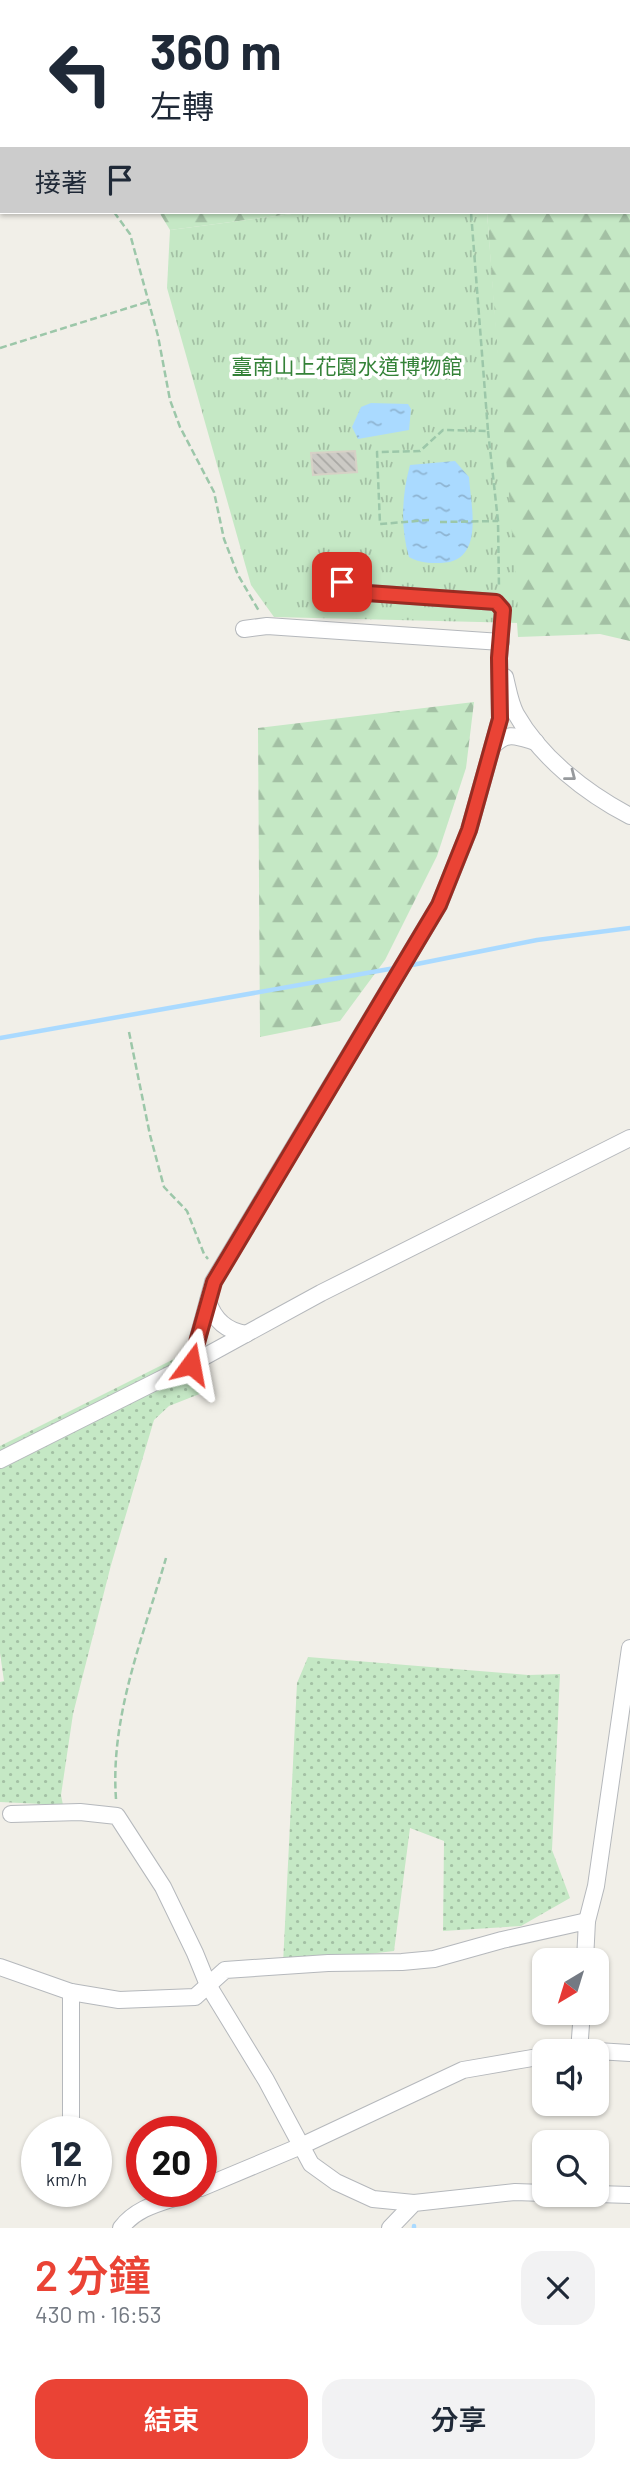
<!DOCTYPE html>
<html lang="zh-TW">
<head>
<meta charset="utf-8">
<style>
  :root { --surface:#fff; --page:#f2f2f3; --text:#1f2937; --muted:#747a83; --accent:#ea4335 }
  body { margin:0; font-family:Barlow,"Noto Sans TC",sans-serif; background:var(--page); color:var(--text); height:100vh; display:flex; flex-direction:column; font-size:26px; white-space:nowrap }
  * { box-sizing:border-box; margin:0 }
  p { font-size:23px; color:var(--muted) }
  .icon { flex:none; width:38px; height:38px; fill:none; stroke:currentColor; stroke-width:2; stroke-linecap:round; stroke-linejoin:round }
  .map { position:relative; height:2228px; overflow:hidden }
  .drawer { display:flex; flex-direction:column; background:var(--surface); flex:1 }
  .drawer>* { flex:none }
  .hud { position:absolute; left:0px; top:0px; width:630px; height:214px; box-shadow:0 2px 5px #0004; background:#fff; color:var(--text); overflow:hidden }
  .needle { width:46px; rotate:218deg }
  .buttons { position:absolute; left:532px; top:1948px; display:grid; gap:14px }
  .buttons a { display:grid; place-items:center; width:77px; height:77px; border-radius:14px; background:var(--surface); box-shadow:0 2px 5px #0004; font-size:35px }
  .speed { position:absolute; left:21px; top:2116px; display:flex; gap:14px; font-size:35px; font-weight:700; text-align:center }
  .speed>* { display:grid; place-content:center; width:91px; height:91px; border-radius:50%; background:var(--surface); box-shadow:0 2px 5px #0004; line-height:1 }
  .speed small { font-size:18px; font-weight:400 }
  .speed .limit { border:10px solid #d22; background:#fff; color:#111 }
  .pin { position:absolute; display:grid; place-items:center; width:60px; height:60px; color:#fff; margin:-30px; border-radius:14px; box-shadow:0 4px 10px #0006 }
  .me { position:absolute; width:77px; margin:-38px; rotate:13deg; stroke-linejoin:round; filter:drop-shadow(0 0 5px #0008) }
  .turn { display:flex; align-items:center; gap:24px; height:147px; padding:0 35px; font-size:32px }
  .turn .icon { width:91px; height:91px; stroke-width:2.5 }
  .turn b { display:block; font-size:49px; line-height:60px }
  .then { display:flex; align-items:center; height:66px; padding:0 35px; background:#0003; gap:14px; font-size:26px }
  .round { display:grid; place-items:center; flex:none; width:74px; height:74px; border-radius:21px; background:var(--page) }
  .summary { display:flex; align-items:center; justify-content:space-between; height:119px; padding:0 35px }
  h1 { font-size:42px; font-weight:600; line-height:52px; color:var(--accent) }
  .cta { display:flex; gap:14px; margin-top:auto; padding:14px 35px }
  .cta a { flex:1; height:80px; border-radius:21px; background:var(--accent); color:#fff; font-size:28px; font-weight:600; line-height:80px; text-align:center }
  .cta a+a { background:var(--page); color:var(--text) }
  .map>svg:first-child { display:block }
  .grass { fill:url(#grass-dots) }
  .forest { fill:url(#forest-firs) }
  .park { fill:url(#park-tufts) }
  .water { fill:url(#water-ripples) }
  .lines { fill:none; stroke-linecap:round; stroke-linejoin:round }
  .stream { stroke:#aadaff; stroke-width:4.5 }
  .building { fill:url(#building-back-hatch); stroke:#d6d1c6; stroke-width:2 }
  .minor-casing { stroke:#b5b8bc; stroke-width:18 }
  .path { stroke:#9cc7a9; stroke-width:2.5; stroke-dasharray:7 3.5; stroke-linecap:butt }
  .minor { stroke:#fff; stroke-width:16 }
  .oneway { stroke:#979a9d }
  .route-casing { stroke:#982c22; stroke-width:18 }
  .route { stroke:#ea4335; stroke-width:12 }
  .labels { text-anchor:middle; stroke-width:7; stroke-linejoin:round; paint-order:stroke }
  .park-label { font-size:21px; fill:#348238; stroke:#fff }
</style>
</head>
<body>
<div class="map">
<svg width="630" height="2228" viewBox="0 0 630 2228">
  <defs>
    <pattern id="grass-dots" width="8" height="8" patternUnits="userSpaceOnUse" patternTransform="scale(1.75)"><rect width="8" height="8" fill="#c5e8c5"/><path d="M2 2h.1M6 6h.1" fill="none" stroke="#a3c0a4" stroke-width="1.8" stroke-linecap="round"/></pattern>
    <pattern id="forest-firs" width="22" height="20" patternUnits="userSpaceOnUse" patternTransform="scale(1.75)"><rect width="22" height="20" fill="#c5e8c5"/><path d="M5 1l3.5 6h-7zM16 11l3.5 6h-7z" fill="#a3c0a4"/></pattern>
    <pattern id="park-tufts" width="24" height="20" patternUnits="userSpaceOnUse" patternTransform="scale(1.75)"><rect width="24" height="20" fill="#c5e8c5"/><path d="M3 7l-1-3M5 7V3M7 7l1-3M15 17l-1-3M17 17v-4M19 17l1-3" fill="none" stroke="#a3c0a4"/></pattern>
    <pattern id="water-ripples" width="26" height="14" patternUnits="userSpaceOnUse" patternTransform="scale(1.75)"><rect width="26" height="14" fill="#aadaff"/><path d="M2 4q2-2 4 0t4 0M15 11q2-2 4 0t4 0" fill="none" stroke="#8eb4d2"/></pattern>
    <pattern id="building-back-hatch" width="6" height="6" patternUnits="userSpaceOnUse" patternTransform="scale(1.75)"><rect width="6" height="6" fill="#cccac5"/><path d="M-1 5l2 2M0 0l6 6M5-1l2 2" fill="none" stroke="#a9a8a4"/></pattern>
  </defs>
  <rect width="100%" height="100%" fill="#f1efe8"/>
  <g class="grass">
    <polygon points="196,1348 209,1360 202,1393 169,1406 154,1420 111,1565 73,1714 61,1795 63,1805 0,1802 0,1682 4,1681 0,1653 0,1446"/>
    <polygon points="308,1657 528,1675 560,1674 552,1850 570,1898 521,1926 443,1931 444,1841 410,1828 394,1951 283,1964 297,1683"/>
  </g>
  <g class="forest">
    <polygon points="0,0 630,0 630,641 600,634 518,637 487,212 628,212 628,2 2,2 0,37"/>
    <polygon points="159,212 307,212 170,230"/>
    <polygon points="474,702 466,768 437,856 385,960 340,1021 260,1037 258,728"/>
  </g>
  <polygon class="park" points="307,212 487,212 519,623 274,617 251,585 167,288 170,230"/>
  <g class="water">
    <polygon points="371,403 408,404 411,409 409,430 358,439 352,427 361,407"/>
    <path d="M455 461 469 477C471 507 485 562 441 563 428 563 420 563 409 557 400 527 402 494 410 465Z"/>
  </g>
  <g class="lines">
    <g class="stream">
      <polyline points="407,966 537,940 630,928"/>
      <polyline points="0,1038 395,968"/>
      <polyline points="414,2228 414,2226"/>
    </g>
  </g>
  <polygon class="building" points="355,451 357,472 313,475 311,453"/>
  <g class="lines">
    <defs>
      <g id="minor">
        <polyline points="244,629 267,626 501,642"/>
        <path d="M505 677C508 689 510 703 516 714 541 758 586 793 630 816"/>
        <path d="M493 746C508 731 516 736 536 742"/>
        <path d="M208 1301C214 1320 226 1331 246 1334"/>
        <polyline points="191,1364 213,1282 439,905 469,830 500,719 499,658 503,609 496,602 353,592 342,582 340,563"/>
        <polyline points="0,1460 191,1364 321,1293 630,1138"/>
        <polyline points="11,1814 80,1812 117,1816 163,1887 195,1953 208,1985 266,2080 311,2164 336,2182 373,2199 414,2203"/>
        <polyline points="587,1921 596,1886 630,1648"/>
        <polyline points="0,1967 71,1992 119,2000 195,1997 225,1970 328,1963 402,1962 434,1959 502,1940 587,1921 585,1960"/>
        <polyline points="71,1992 71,2132"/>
        <polyline points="577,2051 579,2051 582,2012"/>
        <polyline points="597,2051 630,2053"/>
        <polyline points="201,2188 301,2146 463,2070 544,2056"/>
        <polyline points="597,2194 630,2195"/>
        <path d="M121 2228C139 2204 168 2202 194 2191"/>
        <polyline points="390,2228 414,2203 515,2192 544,2193"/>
      </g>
    </defs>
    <use href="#minor" class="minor-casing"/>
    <g class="path">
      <polyline points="29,0 30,2"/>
      <polyline points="456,0 456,2"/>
      <polyline points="0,212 2,211"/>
      <polyline points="114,212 130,234 158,336 170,400 180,427 214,492 224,539 238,575 259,611"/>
      <polyline points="0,348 147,302"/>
      <polyline points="488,431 498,521 499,588"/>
      <polyline points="429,520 380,524 377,452 420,451 443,430 488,431 471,212"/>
      <polyline points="440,522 498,521"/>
      <polyline points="129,1032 150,1135 164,1187 187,1211 204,1254 208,1259"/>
      <path d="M116 1799C110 1717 143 1637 166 1558"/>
    </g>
    <use href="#minor" class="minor"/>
  </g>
  <defs><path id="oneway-chevron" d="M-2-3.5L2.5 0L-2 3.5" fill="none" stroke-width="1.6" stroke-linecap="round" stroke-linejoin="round" transform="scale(1.75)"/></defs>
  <use class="oneway" href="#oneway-chevron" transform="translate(571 776) rotate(38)"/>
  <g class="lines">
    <defs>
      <polyline id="route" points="191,1364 214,1282 439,905 469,830 500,719 499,658 503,610 496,602 353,592 342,582"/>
    </defs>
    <use href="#route" class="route-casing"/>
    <use href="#route" class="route"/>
  </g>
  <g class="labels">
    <g class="park-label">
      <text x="347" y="374">臺南山上花園水道博物館</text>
    </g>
  </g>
</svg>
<div class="buttons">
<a><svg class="needle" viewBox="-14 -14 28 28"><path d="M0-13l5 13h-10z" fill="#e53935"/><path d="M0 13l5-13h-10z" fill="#747a83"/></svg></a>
<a><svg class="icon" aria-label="sound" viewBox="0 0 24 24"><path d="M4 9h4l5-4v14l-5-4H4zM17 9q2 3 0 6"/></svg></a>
<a><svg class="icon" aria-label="search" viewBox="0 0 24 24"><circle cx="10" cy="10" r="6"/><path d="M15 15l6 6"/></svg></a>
</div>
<div class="speed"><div>12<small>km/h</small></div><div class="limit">20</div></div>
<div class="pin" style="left:342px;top:582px;background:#d93025"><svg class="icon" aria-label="arrive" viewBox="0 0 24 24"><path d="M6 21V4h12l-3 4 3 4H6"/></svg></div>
<svg class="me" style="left:191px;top:1364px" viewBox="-20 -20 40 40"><path d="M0-17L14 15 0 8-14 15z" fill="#ea4335" stroke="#fff" stroke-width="4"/></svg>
<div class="hud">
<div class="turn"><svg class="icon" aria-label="left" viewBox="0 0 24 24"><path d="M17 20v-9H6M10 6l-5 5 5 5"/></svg><div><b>360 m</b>左轉</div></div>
<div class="then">接著<svg class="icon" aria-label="arrive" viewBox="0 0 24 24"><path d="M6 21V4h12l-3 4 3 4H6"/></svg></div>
</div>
</div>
<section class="drawer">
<div class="summary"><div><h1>2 分鐘</h1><p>430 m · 16:53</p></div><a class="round"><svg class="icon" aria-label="close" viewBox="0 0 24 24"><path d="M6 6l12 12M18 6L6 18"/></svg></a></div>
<div class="cta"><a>結束</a><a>分享</a></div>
</section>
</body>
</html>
